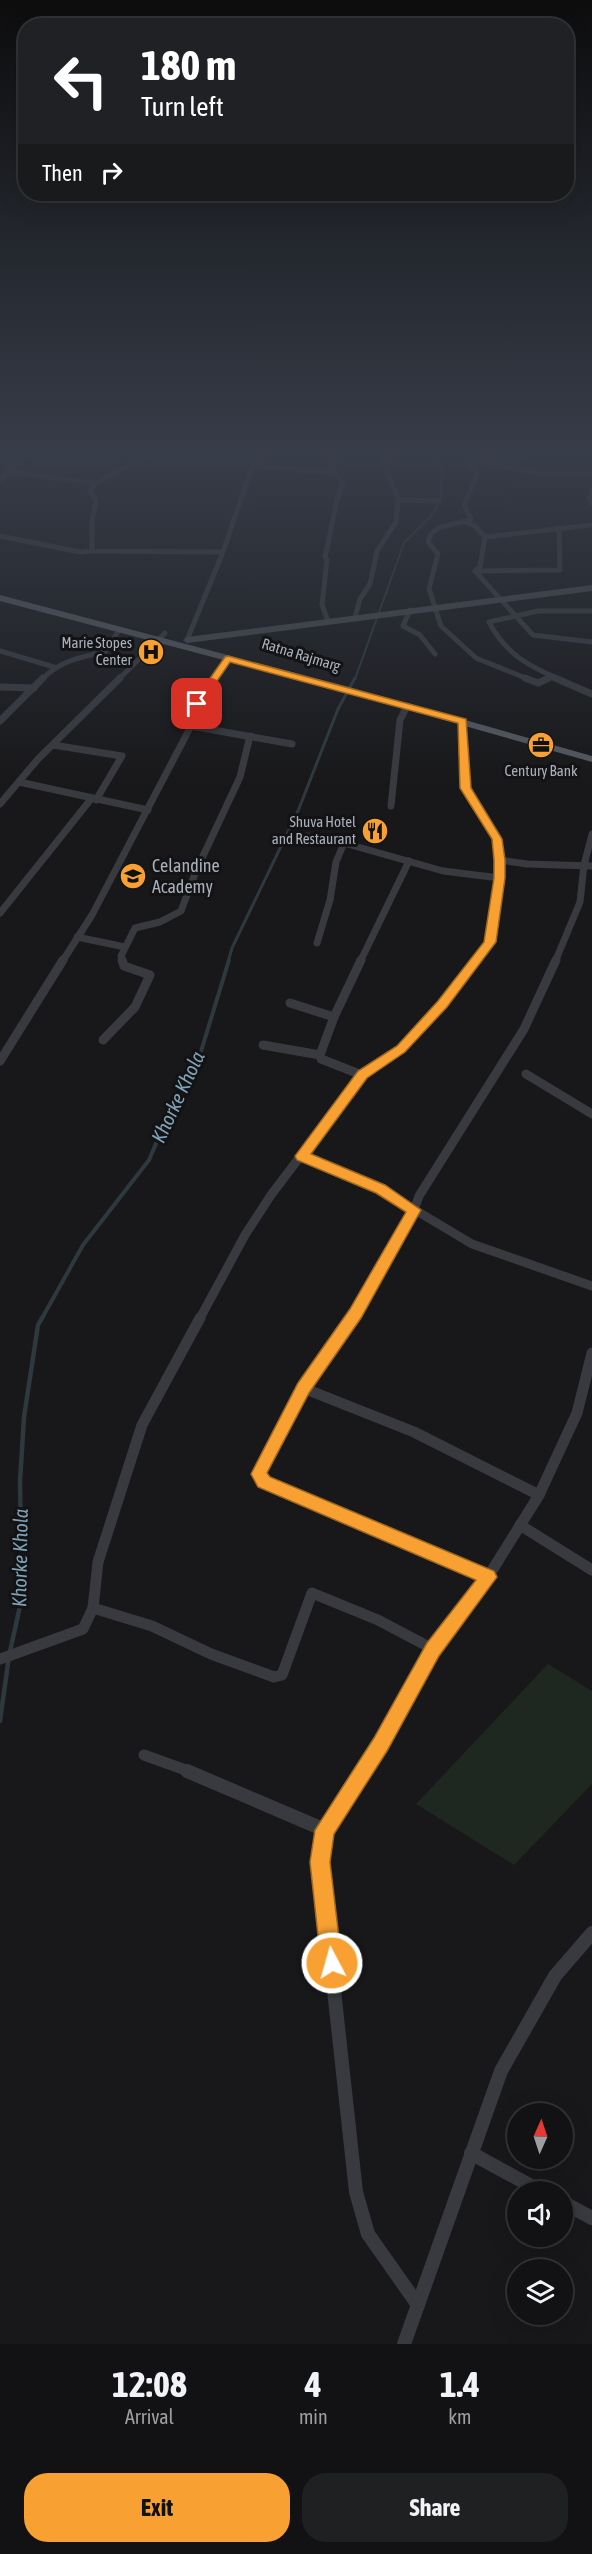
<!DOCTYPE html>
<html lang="en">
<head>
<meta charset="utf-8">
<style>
  :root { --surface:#121214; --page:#1f2022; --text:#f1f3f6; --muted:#9c9ea0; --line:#313234; --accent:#f8a132 }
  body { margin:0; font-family:"Asap Condensed",sans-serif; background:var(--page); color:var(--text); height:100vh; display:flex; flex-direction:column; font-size:22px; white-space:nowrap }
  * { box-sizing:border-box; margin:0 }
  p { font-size:20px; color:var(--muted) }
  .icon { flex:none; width:33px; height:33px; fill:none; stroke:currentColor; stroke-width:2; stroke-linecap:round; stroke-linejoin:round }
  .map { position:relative; height:2344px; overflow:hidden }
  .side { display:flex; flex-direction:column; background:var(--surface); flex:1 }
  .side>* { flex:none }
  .guide { position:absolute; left:18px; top:18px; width:556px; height:183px; border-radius:24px; box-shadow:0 6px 24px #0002,0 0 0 2px var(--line); background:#202124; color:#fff; overflow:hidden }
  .needle { width:39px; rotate:3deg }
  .controls { position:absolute; left:507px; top:2103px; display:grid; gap:12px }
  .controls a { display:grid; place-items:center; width:66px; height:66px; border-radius:50%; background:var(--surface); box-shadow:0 6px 24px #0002,0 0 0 2px var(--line); font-size:30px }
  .pin { position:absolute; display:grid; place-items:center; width:51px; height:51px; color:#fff; margin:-26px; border-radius:12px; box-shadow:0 3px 9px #0006 }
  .me { position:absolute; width:66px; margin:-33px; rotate:354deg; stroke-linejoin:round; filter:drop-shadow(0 0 4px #0008) }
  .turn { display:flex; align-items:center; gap:21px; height:126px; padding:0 24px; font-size:27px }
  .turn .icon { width:78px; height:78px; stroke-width:2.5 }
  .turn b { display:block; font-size:42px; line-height:51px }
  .then { display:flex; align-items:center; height:57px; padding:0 24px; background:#0003; gap:12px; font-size:22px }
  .eta { display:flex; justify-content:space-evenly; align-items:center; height:102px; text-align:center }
  .eta b { font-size:36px; font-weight:700; line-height:42px }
  .button { display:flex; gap:12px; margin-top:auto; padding:12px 24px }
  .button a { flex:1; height:69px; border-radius:24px; background:var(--accent); color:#111; font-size:24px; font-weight:700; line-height:69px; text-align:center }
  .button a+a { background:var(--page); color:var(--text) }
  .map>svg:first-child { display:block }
  .green { fill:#1f2820 }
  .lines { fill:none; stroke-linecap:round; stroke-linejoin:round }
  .stream-far3 { stroke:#2d393f; stroke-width:2 }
  .stream-far2 { stroke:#2d393f; stroke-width:3 }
  .stream-far1 { stroke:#2d393f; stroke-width:4 }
  .stream { stroke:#2d393f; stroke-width:4.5 }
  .street-far4 { stroke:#383a3f; stroke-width:5 }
  .street-far3 { stroke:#383a3f; stroke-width:7 }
  .street-far2 { stroke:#383a3f; stroke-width:9 }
  .street-far1 { stroke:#383a3f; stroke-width:11 }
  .street { stroke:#383a3f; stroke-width:14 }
  .secondary { fill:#46494f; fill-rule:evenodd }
  .primary { fill:#54575e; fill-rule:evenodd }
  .route { fill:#f8a132; stroke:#a16920; stroke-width:1.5 }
  .labels { text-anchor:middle; stroke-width:6; stroke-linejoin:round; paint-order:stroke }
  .far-poi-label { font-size:15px; fill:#a9b0ba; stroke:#131315; text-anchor:end }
  .far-street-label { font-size:15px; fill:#a9b0ba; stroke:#131315 }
  .poi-label { font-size:18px; fill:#a9b0ba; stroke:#131315; text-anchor:start }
  .water-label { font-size:20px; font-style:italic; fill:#80a2b6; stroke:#131315 }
</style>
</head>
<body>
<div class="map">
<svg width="592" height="2344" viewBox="0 0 592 2344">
  <rect width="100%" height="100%" fill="#18181a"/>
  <polygon class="green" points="548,1664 592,1691 592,1784 514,1865 416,1804"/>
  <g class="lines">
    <polyline class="stream-far3" points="355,679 404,543 433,514 441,497 442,469 434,455"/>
    <polyline class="stream-far2" points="228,962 232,948 298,811 338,709 355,678"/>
    <polyline class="stream-far1" points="41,1320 83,1245 149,1160 170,1111 195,1071 229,960"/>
    <polyline class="stream" points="0,1721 9,1656 22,1597 20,1481 24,1417 38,1325 42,1318"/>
    <g class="street-far4">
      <polyline points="148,455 96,483 90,490 96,501 92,519 92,551 223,552"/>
      <path d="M467 460 477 474 464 505 471 519C457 526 432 522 428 542L438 554 429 589 441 626 476 658 528 679"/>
      <polyline points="467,460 538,473 592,473"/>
      <polyline points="256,466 335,473"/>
      <polyline points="504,467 523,455"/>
      <polyline points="8,472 96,483"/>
      <polyline points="0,480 26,455"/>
      <polyline points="592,489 589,499 592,504"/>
      <polyline points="398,500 439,501"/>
      <polyline points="465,522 475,526 485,537 480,567 475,571 533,635 592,642"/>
      <polyline points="0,536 80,552 92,551"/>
      <polyline points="485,537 592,525"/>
      <polyline points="475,571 560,570 559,528"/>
      <polyline points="410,610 403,626 420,635 435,654"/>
      <polyline points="355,617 360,599 370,584 377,551 396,522 398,499 381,455"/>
      <path d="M328 621 322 605 327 560 325 556C332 531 333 506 343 483L331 467 335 455"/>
      <polyline points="187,640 223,552 250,472 262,455"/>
      <polyline points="0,651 54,667"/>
      <path d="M42 679C60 661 80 657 105 652L119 630"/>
      <polyline points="119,679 165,633"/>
      <polyline points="214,679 228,659"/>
      <polyline points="546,679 550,677"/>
      <path d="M559 679C528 666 505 653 489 622L538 611H592"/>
    </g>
    <g class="street-far3">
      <polyline points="525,678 538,683 549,678"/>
      <polyline points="555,678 592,694"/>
      <polyline points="0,687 34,688"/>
      <polyline points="0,721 43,678"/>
      <polyline points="462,721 466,788 497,839 500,860 500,878 490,942 475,962"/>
      <polyline points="191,726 292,744"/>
      <polyline points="53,745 122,756 96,800"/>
      <polyline points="19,782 148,810"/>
      <polyline points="0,804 38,759 120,678"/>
      <polyline points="391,806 400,720 407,706"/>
      <polyline points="307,836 344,843 443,871 500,878"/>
      <polyline points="500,860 527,864 592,866"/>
      <polyline points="0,913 91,799"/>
      <polyline points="77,937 125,947"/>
      <polyline points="317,943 330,900 336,862 344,843"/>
      <polyline points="62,962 92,915 191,726 197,704 215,678"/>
      <polyline points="123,962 121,956 135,928 160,922 181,911 196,871 240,777 250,736"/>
      <polyline points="360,962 409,861"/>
      <polyline points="555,962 580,902 584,865 592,834"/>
    </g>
    <g class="street-far2">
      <polyline points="361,960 334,1017 320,1055 321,1059 362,1075"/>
      <polyline points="290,1003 334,1017"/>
      <polyline points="103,1040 135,1007 150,975 124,966 122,960"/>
      <polyline points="263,1045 320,1055"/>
      <polyline points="0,1061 63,960"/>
      <polyline points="526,1074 592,1114"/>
      <polyline points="302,1156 380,1189 472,1244 592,1286"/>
      <polyline points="199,1320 245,1235 271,1195 362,1075 401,1049 442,1004 476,960"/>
      <polyline points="352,1320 414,1210 419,1196 524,1029 556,960"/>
    </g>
    <g class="street-far1">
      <polyline points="353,1318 303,1388 259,1474 264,1482 488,1577"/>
      <polyline points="303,1388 414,1432 539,1495"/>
      <polyline points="520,1525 592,1570"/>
      <polyline points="93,1608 152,1626 211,1654 274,1677 282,1675 312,1593 378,1620 433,1649"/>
      <polyline points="0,1659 83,1629 93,1608 98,1562 142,1425 200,1318"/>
      <polyline points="144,1755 191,1772"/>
      <polyline points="362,1772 433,1649 488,1577 539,1495 577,1413 592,1353"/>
    </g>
    <g class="street">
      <polyline points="187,1771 325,1830"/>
      <polyline points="363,1771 325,1830 320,1862 356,2192 368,2234 418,2305"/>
      <polyline points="471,2153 542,2192"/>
      <polyline points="562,2202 592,2218"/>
      <polyline points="404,2344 501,2071 555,1976 592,1933"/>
    </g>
    <polygon class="secondary" points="592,585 592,591 187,643 183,640 187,637"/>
    <polygon class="primary" points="0,595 349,687 592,756 592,762 341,691 0,601"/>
  </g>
  <linearGradient id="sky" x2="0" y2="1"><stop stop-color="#0d0d0e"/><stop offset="0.58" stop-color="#373d49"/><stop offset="1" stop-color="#373d49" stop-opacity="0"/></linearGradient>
  <rect width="592" height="783" fill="url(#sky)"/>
  <polygon class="route" points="228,656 466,719 471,788 502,839 505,860 505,878 496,942 447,1007 405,1052 367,1078 311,1154 385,1185 421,1210 361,1318 309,1393 267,1473 270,1477 494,1571 497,1577 439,1656 387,1751 334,1834 330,1862 342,1963 339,1970 332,1973 324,1970 321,1963 310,1862 315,1830 374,1738 427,1643 476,1580 258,1487 251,1474 298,1383 350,1309 406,1212 376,1193 297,1160 295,1156 358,1071 397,1046 438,1001 484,942 494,878 494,860 492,839 460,788 458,723 230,662 200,706 193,706 192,704 225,657"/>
  <defs>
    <symbol id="hospital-disc" viewBox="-11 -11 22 22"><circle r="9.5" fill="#f8a132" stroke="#131315"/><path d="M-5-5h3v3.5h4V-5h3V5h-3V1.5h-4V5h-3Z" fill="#111"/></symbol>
    <symbol id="office-disc" viewBox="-11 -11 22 22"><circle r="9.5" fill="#f8a132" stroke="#131315"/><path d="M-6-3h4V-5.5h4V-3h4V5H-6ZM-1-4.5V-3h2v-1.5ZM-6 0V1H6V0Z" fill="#111"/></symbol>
    <symbol id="restaurant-disc" viewBox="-11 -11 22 22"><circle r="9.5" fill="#f8a132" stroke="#131315"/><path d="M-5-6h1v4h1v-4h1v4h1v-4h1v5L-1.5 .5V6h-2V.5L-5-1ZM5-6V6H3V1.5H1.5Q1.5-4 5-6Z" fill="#111"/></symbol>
    <symbol id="school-disc" viewBox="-11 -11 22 22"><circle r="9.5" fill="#f8a132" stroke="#131315"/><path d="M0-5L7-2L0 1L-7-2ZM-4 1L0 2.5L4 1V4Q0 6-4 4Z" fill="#111"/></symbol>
  </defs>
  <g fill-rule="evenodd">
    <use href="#hospital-disc" x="136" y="637" width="30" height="30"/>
    <use href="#office-disc" x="526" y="730" width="30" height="30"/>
    <use href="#restaurant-disc" x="360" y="816" width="30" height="30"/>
    <use href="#school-disc" x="118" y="861" width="30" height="30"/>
  </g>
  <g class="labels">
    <g class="far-poi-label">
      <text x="132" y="648">Marie Stopes<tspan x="132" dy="17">Center</tspan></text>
      <text x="541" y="776" text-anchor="middle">Century Bank</text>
      <text x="356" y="827">Shuva Hotel<tspan x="356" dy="17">and Restaurant</tspan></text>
    </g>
    <g class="far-street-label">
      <text transform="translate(301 655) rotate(17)" y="5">Ratna Rajmarg</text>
    </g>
    <g class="poi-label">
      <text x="152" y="872">Celandine<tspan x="152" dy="21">Academy</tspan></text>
    </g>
    <g class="water-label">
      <text transform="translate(178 1097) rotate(-65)" y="7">Khorke Khola</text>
      <text transform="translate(20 1558) rotate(-89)" y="7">Khorke Khola</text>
    </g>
  </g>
</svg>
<div class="controls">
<a><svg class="needle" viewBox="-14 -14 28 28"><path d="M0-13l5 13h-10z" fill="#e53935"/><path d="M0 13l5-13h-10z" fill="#9c9ea0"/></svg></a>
<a><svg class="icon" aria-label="sound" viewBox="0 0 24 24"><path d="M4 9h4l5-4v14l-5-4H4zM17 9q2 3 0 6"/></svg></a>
<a><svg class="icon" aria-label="layers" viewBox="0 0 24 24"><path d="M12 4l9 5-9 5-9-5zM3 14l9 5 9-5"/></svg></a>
</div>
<div class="pin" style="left:197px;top:704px;background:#d93025"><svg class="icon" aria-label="arrive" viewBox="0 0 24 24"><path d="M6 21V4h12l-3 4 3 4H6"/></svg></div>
<svg class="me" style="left:332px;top:1963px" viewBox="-20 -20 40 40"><circle r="17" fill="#f8a132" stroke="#fff" stroke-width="3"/><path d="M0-11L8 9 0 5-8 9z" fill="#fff"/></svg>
<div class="guide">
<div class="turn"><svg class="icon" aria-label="left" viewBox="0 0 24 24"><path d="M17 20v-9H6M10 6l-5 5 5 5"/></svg><div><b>180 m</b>Turn left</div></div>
<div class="then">Then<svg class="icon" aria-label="right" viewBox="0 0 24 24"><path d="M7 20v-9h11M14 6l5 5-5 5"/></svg></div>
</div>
</div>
<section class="side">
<div class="eta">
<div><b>12:08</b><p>Arrival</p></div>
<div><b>4</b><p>min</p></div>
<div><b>1.4</b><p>km</p></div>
</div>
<div class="button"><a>Exit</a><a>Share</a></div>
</section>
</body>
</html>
